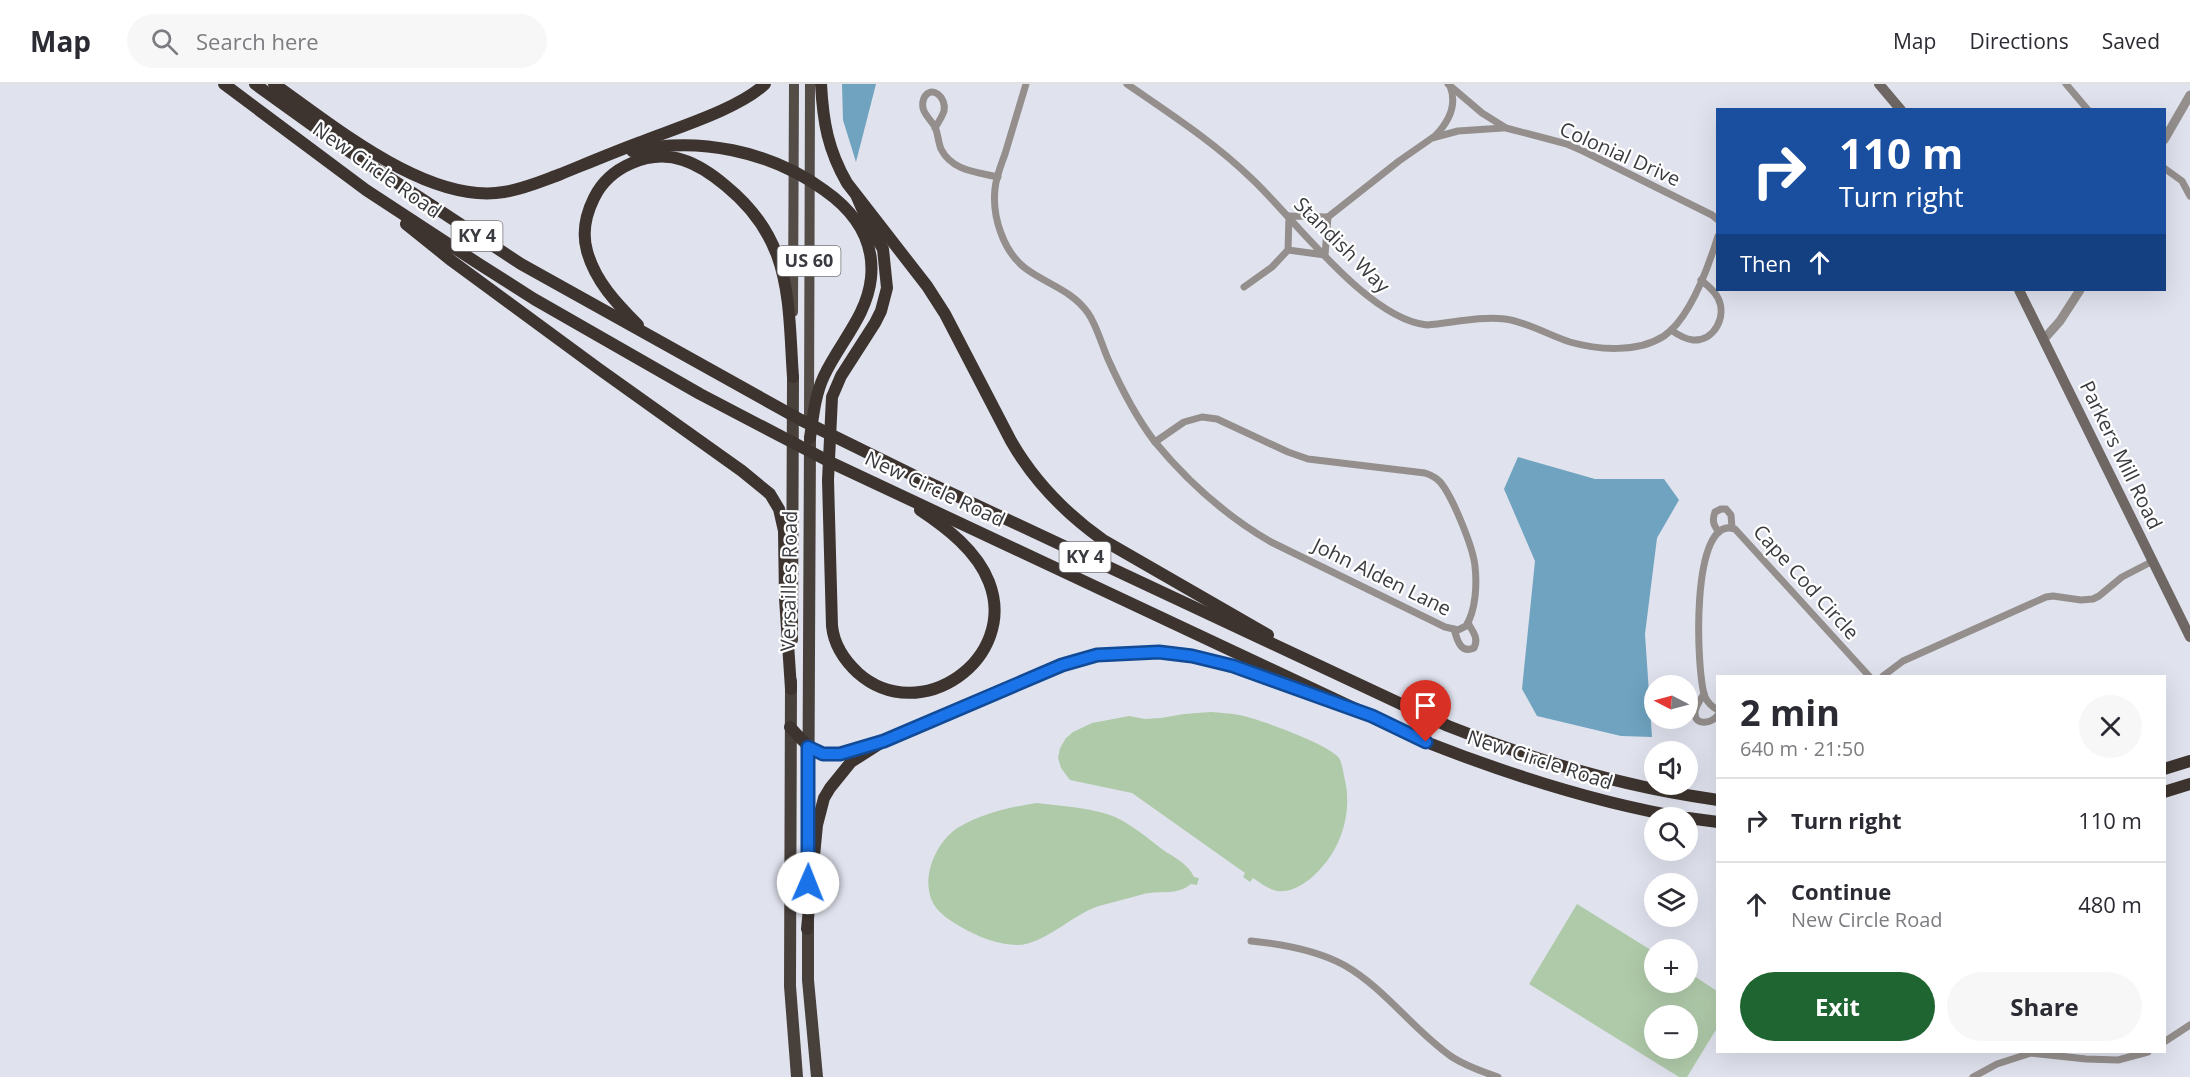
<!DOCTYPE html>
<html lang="en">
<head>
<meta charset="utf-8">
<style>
  :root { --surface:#fff; --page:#f7f7f7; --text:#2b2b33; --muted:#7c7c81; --line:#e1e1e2; --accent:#1f6531 }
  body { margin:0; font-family:"Open Sans",sans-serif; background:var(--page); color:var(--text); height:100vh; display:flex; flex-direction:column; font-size:22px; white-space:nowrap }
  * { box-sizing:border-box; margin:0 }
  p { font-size:20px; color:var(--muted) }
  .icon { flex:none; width:33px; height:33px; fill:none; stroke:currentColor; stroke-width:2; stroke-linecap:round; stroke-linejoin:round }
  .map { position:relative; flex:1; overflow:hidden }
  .panel { position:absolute; left:1716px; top:591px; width:450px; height:378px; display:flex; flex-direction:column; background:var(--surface); border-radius:0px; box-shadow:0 6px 24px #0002 }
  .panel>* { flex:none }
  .banner { position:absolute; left:1716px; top:24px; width:450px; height:183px; border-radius:0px; box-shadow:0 6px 24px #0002; background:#1a4fa0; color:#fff; overflow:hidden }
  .needle { width:39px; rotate:276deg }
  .tools { position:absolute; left:1644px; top:591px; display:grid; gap:12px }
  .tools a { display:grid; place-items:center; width:54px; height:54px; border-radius:50%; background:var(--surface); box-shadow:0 6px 24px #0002; font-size:30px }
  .pin { position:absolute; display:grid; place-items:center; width:51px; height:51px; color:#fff; margin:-62px -26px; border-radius:50% 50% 50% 0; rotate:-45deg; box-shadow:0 0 6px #0007 }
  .pin .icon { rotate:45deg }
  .me { position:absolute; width:66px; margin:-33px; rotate:1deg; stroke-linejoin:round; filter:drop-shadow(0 0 4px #0008) }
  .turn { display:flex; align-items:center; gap:21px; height:126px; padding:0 24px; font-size:27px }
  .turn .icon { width:78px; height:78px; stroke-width:2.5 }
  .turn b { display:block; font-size:42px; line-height:51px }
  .then { display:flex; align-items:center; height:57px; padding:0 24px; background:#0003; gap:12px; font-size:22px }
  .round { display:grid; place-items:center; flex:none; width:63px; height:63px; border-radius:32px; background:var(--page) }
  .summary { display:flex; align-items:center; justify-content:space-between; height:102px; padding:0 24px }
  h1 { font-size:36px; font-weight:700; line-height:45px }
  .cta { display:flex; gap:12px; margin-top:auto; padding:12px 24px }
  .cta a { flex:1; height:69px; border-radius:36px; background:var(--accent); color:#fff; font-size:24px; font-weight:700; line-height:69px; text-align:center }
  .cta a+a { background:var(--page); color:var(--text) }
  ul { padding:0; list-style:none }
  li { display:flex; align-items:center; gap:18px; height:84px; padding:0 24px; border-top:2px solid var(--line) }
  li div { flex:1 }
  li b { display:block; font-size:22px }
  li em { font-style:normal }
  header { display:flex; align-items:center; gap:36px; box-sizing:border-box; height:84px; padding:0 30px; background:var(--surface); border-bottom:2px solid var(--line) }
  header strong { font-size:28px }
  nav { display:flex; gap:33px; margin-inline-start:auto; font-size:21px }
  .search { width:420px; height:54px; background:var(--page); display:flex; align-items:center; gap:15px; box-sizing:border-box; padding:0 21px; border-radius:33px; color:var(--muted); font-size:22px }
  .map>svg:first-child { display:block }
  .green { fill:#afcaa9; fill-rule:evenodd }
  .water { fill:#6fa3c0 }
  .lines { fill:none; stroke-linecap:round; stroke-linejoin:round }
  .minor { stroke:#948f8c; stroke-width:7 }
  .tertiary { stroke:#948f8c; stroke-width:9 }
  .secondary { stroke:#6e6763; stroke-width:10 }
  .primary { stroke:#544c47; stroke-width:10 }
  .trunk { stroke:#48403b; stroke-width:12 }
  .motorway { stroke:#3d342f; stroke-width:12 }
  .route-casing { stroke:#114b97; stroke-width:15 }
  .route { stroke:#1a73e8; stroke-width:10 }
  .labels { text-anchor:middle; stroke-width:4.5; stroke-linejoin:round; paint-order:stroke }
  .shield { fill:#fff; stroke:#757679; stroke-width:1.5 }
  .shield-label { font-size:18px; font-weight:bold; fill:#3a3b40 }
  .street-label { font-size:20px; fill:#3a3b40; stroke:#fff }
</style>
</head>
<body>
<header>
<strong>Map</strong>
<div class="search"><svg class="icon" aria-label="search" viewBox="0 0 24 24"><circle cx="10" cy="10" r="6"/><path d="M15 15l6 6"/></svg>Search here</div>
<nav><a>Map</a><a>Directions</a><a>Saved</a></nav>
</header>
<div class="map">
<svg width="2190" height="993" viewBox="0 0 2190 993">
  <rect width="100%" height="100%" fill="#e0e3ee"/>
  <g class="green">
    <path d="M1211 628C1220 629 1230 629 1239 631 1257 634 1330 661 1339 674 1342 679 1343 686 1344 692 1354 730 1340 770 1310 795 1301 802 1289 809 1277 807 1268 805 1260 799 1253 794L1250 798 1243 793 1245 789 1132 709 1070 696 1061 684 1058 674 1060 664 1066 654 1073 648 1092 639 1129 632 1145 635 1161 634 1184 630Z"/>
    <path d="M1037 719C1060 722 1084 723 1107 730 1129 737 1148 755 1166 768 1176 774 1189 781 1194 793L1199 794 1197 801 1191 800C1177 812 1160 806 1144 810 1129 814 1114 818 1099 822 1073 830 1044 861 1017 861 999 861 976 852 961 843 951 837 939 830 933 819 920 794 936 757 959 743 983 729 1010 723 1037 719Z"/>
    <path d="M1577 820 1654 868V898H1688V888L1717 907V944L1687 993H1679L1529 900ZM1654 932H1688V964H1654Z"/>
  </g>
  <g class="water">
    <polygon points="842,0 876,0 856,78 843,36"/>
    <polygon points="1518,373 1595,395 1664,395 1679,416 1657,454 1645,550 1652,653 1621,652 1537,632 1522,605 1535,477 1504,405"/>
  </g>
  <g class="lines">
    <g class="minor">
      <path d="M1026 0C1019 23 1012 47 1005 70 1001 81 996 93 995 105 992 132 1003 167 1025 184 1046 200 1072 206 1088 229 1097 242 1101 259 1108 275 1121 304 1135 332 1155 358"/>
      <path d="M1127 0C1169 29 1214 58 1251 94 1295 135 1367 235 1427 241 1452 239 1480 232 1505 235 1528 238 1548 251 1570 258 1598 266 1638 269 1664 252 1690 234 1709 181 1718 152"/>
      <polyline points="1448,0 1482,29 1506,44 1567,60 1583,67 1712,131 1718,136"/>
      <polyline points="2066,0 2088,26"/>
      <path d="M935 44C938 39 942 33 944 27 947 13 931 0 924 14 919 27 929 33 935 43 938 49 938 58 941 65 952 87 977 88 998 93"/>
      <path d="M1434 53C1448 39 1458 22 1450 2"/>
      <polyline points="2164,84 2182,97 2190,112"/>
      <polyline points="1328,133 1399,77 1432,54 1458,47 1503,44"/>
      <polyline points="1244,203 1272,183 1288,166 1289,132 1328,133 1325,171 1288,166"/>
      <path d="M1671 246C1678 251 1685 255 1693 256 1715 257 1727 232 1718 214 1714 206 1707 201 1701 196"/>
      <path d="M1202 333 1217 335 1288 368 1308 375 1425 389C1431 391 1437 394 1441 399 1453 414 1473 463 1475 482 1477 500 1476 526 1466 542L1458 546 1445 543 1271 458C1226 432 1188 398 1155 358L1184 338Z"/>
      <path d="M1719 448C1713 441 1712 436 1715 428L1721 425H1726L1731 431 1732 444"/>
      <path d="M1454 545C1457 555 1460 570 1474 564 1479 554 1473 548 1468 539"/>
      <polyline points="1883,592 1903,577 2046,513 2053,512 2081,516 2093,515 2099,512 2122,493 2153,477"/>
      <path d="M1704 610C1701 615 1695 622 1695 629 1695 643 1712 639 1718 631"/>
      <path d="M1718 626C1712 623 1708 619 1705 613 1696 588 1690 429 1735 445L1869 592"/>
      <path d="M1251 857C1282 860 1316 866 1344 881 1386 905 1413 946 1452 973 1466 982 1483 988 1498 993"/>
      <polyline points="2164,958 2190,941"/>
      <polyline points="1973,993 1997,980 2031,969 2086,975 2118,976 2148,968"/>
    </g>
    <g class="tertiary">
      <polyline points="2164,56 2190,11"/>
      <polyline points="2044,255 2060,237 2080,206"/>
    </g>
    <g class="secondary">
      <polyline points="1879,0 1901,26"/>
      <polyline points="2019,206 2190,553"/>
    </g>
    <g class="primary">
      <polyline points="793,228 794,0"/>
      <polyline points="809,333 810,0"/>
    </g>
    <g class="trunk">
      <polyline points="792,556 793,293"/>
      <polyline points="791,597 790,902 797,993"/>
      <polyline points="808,785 810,354"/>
      <polyline points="808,836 808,896 817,993"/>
    </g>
    <g class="motorway">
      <path d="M224 0 366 106 479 180 534 215 700 310 834 380 1426 658C1510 691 1596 719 1686 734"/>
      <path d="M255 0 341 62 521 180 801 336 927 398 1448 642C1535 677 1624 703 1718 716"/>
      <path d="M274 0C334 42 428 121 504 108 524 105 542 97 561 90 588 79 614 68 641 58 676 44 739 25 765 0"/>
      <path d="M821 0C823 38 828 66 847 99L927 202 945 230 1011 357C1034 397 1065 429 1103 456L1268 551"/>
      <path d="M632 67C698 52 770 67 824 106 854 127 875 155 871 194 867 232 840 258 824 292 815 311 813 333 810 354"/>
      <path d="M857 113 869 141 883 165 887 204 881 227 875 239 841 292 832 313 828 396 832 542C834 561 844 576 858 589 920 644 1019 575 989 498 977 467 947 444 920 426"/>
      <polyline points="406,140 452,177 599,285 742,387 770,410 779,425 784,447 785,514 791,605"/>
      <path d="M638 241C617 220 595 197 587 167 582 149 586 130 594 114 609 83 649 65 683 76 699 81 713 91 726 102 748 120 767 144 777 171 791 209 790 253 793 293"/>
      <path d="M790 643C820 677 826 674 868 662"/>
      <polyline points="2164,685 2190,677"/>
      <polyline points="2164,708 2190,700"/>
      <polyline points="1688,734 1718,738"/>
      <polyline points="807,845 817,741 824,714 830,704 851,678 884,657 1062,581 1097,571 1159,568 1192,572 1233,582 1300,606"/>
    </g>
  </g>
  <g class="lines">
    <defs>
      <polyline id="route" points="808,799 808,663 823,670 840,670 884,657 1062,581 1097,571 1159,568 1192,572 1233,582 1372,632 1426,658"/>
    </defs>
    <use href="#route" class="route-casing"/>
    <use href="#route" class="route"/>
  </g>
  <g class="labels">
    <g class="shield">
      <rect x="451.5" y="137" width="51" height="30" rx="4.5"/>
      <rect x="777.5" y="162" width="63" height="30" rx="4.5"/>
      <rect x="1059.5" y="458" width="51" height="30" rx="4.5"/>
    </g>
    <g class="shield-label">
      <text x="477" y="158">KY 4</text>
      <text x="809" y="183">US 60</text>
      <text x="1085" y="479">KY 4</text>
    </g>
    <g class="street-label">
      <text transform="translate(1620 70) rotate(24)" y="7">Colonial Drive</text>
      <text transform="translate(377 86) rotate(35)" y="7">New Circle Road</text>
      <text transform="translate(1342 161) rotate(45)" y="7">Standish Way</text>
      <text transform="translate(2121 371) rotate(64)" y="7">Parkers Mill Road</text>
      <text transform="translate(935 405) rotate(25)" y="7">New Circle Road</text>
      <text transform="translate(1382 493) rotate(26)" y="7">John Alden Lane</text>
      <text transform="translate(789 497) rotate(-89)" y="7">Versailles Road</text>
      <text transform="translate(1806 498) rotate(48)" y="7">Cape Cod Circle</text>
      <text transform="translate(1540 676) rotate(18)" y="7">New Circle Road</text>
    </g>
  </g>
</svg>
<div class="tools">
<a><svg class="needle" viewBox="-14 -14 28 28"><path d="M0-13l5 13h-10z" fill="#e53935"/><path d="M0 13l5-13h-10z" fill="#7c7c81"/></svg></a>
<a><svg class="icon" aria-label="sound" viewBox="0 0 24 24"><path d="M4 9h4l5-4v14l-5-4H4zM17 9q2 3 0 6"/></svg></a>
<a><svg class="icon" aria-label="search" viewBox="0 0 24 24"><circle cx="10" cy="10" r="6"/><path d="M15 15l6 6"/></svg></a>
<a><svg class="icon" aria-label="layers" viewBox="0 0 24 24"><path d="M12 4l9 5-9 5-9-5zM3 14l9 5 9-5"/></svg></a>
<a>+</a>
<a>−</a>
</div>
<div class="pin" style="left:1426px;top:658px;background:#d93025"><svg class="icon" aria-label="arrive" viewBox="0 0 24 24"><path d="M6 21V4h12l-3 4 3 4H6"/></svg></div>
<svg class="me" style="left:808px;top:799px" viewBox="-20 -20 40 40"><circle r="19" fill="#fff"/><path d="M0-13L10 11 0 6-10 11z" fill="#1a73e8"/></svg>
<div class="banner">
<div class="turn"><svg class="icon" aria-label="right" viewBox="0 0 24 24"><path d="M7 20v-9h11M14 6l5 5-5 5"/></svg><div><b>110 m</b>Turn right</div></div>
<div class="then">Then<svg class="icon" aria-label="ahead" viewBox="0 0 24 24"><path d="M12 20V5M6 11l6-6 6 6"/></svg></div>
</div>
<section class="panel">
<div class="summary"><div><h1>2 min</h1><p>640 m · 21:50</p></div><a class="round"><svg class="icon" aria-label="close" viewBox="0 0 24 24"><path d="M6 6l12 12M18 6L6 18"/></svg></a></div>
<ul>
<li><svg class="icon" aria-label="right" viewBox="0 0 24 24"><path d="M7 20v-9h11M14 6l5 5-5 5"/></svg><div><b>Turn right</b></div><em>110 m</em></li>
<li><svg class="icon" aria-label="ahead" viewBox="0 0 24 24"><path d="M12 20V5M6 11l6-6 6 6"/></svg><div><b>Continue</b><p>New Circle Road</p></div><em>480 m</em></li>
</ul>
<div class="cta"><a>Exit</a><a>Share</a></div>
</section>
</div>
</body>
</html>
